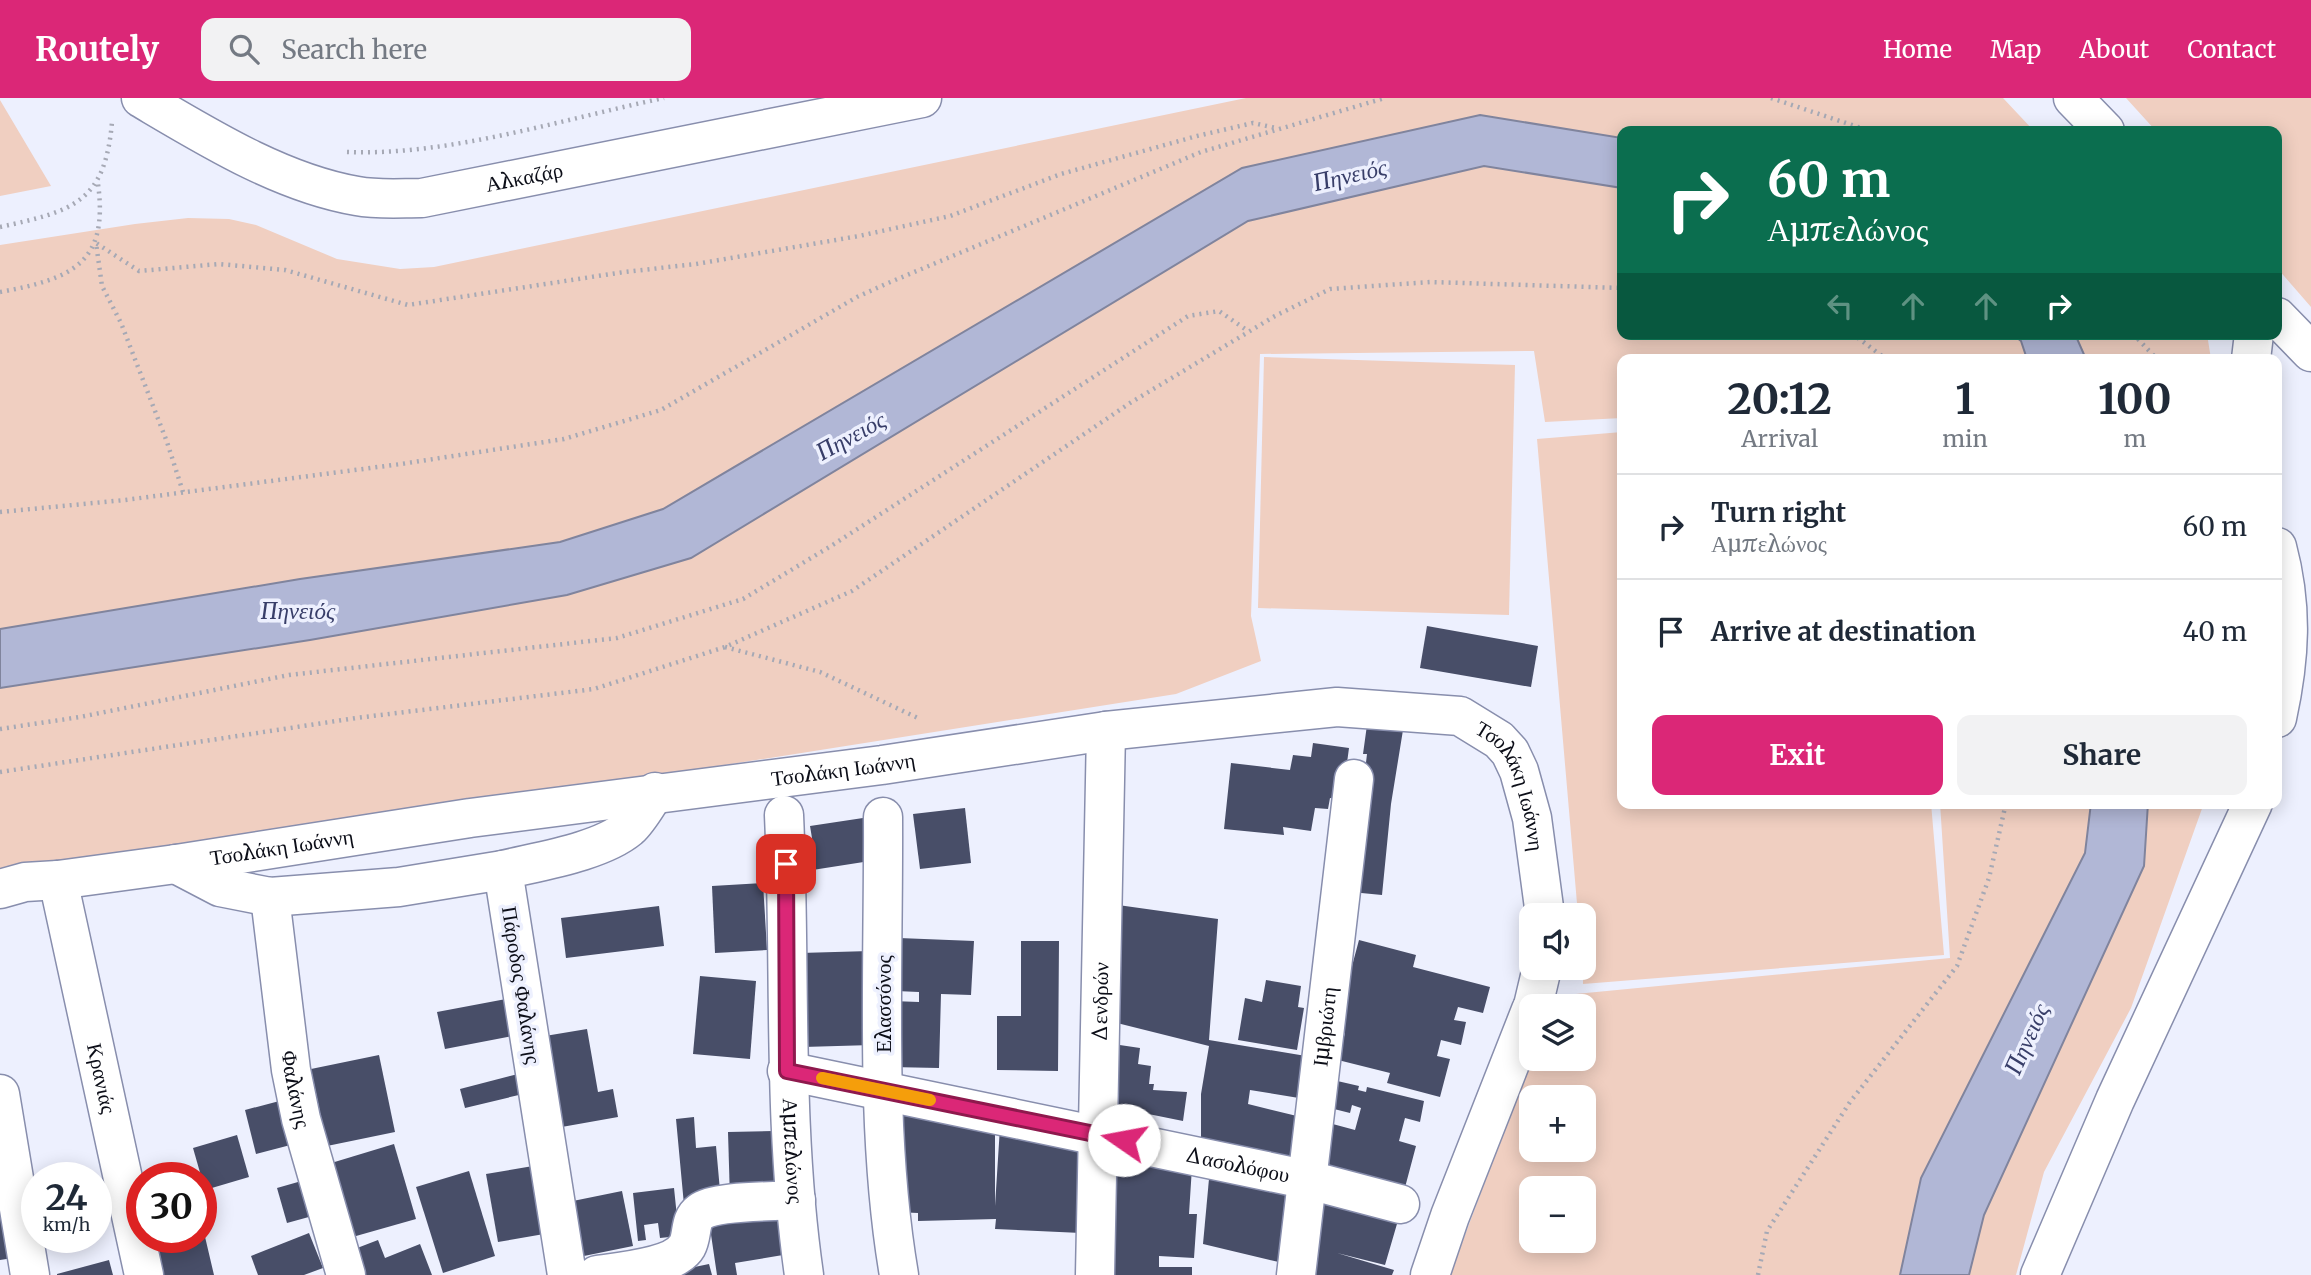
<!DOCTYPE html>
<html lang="en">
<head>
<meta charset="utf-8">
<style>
  :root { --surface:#fff; --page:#f2f2f3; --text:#1f2937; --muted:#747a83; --line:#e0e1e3; --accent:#db2777 }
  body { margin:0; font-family:Merriweather,serif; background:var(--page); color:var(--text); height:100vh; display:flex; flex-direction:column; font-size:26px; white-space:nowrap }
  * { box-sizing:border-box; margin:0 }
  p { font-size:23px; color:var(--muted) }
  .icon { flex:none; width:38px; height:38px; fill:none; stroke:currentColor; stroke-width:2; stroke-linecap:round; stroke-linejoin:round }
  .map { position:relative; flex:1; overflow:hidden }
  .panel { position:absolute; left:1617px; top:256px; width:665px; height:455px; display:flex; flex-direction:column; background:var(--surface); border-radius:14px; box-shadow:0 4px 18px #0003 }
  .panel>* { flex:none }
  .hud { position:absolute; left:1617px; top:28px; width:665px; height:214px; border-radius:14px; box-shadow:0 4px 18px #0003; background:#0b6e4f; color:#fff; overflow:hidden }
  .tools { position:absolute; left:1519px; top:805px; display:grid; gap:14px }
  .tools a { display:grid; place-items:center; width:77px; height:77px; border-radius:14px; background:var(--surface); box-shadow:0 4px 18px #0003; font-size:35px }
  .speed { position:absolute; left:21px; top:1064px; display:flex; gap:14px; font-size:35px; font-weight:700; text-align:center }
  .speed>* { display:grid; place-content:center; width:91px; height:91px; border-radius:50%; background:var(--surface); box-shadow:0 4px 18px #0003; line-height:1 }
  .speed small { font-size:18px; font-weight:400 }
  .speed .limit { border:10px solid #d22; background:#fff; color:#111 }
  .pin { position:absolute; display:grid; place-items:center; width:60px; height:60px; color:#fff; margin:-30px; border-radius:14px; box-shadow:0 4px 10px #0006 }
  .me { position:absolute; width:77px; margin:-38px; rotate:282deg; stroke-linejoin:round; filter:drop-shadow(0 0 5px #0008) }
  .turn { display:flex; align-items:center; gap:24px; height:147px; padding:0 35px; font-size:32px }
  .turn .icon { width:91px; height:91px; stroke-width:2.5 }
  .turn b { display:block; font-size:49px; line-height:60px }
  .lanes { display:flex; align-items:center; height:66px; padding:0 35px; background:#0003; justify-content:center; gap:35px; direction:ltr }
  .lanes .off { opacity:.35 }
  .eta { display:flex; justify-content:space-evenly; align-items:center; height:119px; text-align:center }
  .eta b { font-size:42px; font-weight:700; line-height:49px }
  .action { display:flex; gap:14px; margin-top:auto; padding:14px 35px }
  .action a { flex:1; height:80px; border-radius:14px; background:var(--accent); color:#fff; font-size:28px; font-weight:700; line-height:80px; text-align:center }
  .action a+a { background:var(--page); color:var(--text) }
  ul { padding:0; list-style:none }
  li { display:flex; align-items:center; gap:21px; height:105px; padding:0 35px; border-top:2px solid var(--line) }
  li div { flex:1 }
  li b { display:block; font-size:26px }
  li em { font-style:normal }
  header { display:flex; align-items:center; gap:42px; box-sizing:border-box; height:98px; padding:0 35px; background:var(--accent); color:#fff }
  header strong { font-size:33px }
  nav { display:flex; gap:38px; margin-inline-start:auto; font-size:24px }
  .search { width:490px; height:63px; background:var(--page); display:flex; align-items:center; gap:18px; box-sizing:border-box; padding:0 24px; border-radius:14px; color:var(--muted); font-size:26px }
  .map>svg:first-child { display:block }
  .green { fill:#f0cfc1; fill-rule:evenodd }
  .water { fill:#b1b7d6; stroke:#80849d; stroke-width:2 }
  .building { fill:#484e68 }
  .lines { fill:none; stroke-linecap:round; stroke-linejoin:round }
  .minor-casing { stroke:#888ead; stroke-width:41 }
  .path { stroke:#a6a9b5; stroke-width:4.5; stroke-dasharray:2 5; stroke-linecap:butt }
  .minor { stroke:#fff; stroke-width:38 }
  .route-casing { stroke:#8e194d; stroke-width:18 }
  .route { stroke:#db2777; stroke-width:12 }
  .slow { stroke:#f59e0b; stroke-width:12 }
  .labels { text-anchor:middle; stroke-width:7; stroke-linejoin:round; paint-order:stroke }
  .street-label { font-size:21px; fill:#0c0e18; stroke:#edf0fe }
  .water-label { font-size:23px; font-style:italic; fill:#383e69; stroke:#edf0fe }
</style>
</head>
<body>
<header>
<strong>Routely</strong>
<div class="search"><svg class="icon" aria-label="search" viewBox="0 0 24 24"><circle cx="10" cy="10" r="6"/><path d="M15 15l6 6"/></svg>Search here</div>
<nav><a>Home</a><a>Map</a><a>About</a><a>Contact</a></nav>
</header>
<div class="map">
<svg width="2311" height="1177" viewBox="0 0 2311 1177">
  <rect width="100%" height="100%" fill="#edf0fe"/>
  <g class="green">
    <polygon points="1246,0 2003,0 2034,33 1622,33 1622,40 1480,17 1242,70 663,411 560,444 300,481 0,531 0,147 135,126 188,120 229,121 256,127 337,161 400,171 434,169"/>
    <polygon points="2126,0 2311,0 2311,209 2277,170 2277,33 2156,33"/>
    <polygon points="0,2 51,88 0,98"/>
    <polygon points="1484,68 1622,90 1622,236 2012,236 2021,243 2027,261 1622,261 1622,320 1545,324 1534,253 1260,256 1251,518 1261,563 1176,596 0,781 0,590 310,542 567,497 691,460 1248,123"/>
    <polygon points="2075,236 2207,236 2211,261 2086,261"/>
    <polygon points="1264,259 1515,267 1509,517 1258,510"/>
    <polygon points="1622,334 1622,705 1931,705 1944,857 1583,886 1584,817 1578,817 1537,341"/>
    <path d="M1940 705H2091L2085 755 1921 1080 1900 1177H1450L1531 961H1584V908H1550L1555 898 1950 860ZM1531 999H1584V1052H1531ZM1531 1090H1584V1143H1531Z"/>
    <polygon points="2148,705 2204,705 2131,910 2044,1074 2016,1177 1969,1177 1984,1117 2144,769"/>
  </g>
  <g class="water">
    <polygon points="1480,17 1622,40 1622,90 1484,68 1248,123 691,460 567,497 310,542 0,590 0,531 300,481 560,444 663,411 1242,70"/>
    <polygon points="2012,236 2075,236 2086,261 2027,261 2021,243"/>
    <polygon points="2091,705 2148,705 2144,768 1984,1117 1969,1177 1900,1177 1921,1080 2085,755"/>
  </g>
  <g class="building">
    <polygon points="1427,528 1538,548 1531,589 1420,570"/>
    <polygon points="1367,627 1403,632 1391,706 1382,797 1351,794 1367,656 1363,656"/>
    <polygon points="1313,645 1349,650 1342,702 1330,700 1328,711 1315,710 1311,733 1283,729 1284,737 1224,731 1231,665 1290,672 1293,657 1311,659"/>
    <polygon points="965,710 971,765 920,771 913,716"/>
    <polygon points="863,720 870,763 806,773 803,754 814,752 810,728"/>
    <polygon points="763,785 767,852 715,855 712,788"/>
    <polygon points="1118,807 1218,821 1209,942 1312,959 1305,1001 1250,992 1248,1006 1301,1019 1292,1064 1201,1039 1201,996 1209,948 1105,922"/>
    <polygon points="659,808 664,848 566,860 561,820"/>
    <polygon points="899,840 974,843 971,897 941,896 939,970 891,969 892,903 919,904 919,894 896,893"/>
    <polygon points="1359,842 1416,857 1413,869 1490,889 1483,915 1458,909 1454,922 1466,924 1461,947 1441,942 1437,958 1450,961 1440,999 1387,985 1390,975 1338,962 1345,935 1340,933 1349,895 1345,894"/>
    <polygon points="1021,843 1059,843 1058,973 997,972 997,918 1021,918"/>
    <polygon points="870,853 872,947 803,949 800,855"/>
    <polygon points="700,878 756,883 750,961 693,956"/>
    <polygon points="1266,882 1301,888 1298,909 1304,910 1297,952 1238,942 1245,900 1262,904"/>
    <polygon points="506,901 513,938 445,951 437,914"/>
    <polygon points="587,931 598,994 613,991 618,1019 556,1030 539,939"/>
    <polygon points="1113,946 1140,950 1138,966 1151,968 1149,986 1154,986 1153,992 1187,994 1183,1023 1104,1007"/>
    <polygon points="379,957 395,1034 327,1048 311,971"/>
    <polygon points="518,976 523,996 465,1010 460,991"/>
    <polygon points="1333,982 1359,988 1358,992 1366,994 1367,989 1424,1003 1420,1024 1405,1020 1399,1043 1416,1048 1403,1097 1316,1074 1329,1025 1355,1032 1361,1010 1352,1007 1350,1015 1326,1009"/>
    <polygon points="287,1001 298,1045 256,1056 245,1012"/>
    <polygon points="898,1005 995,1021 995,1108 1000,1029 1084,1044 1081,1135 995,1131 996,1121 918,1123 918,1115 895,1114"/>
    <polygon points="694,1019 696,1050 716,1048 721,1104 684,1107 676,1021"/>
    <polygon points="773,1033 775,1099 730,1101 728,1034"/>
    <polygon points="237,1037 249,1079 205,1092 193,1050"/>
    <polygon points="394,1046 416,1121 349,1140 328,1066"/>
    <polygon points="1108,1058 1192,1069 1189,1116 1197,1116 1194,1160 1159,1158 1159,1169 1192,1169 1192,1177 1111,1177"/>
    <polygon points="533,1068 544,1136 498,1144 486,1076"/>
    <polygon points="1210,1070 1290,1086 1283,1165 1203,1146"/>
    <polygon points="469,1073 495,1158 443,1175 416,1089"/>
    <polygon points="305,1082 316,1117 287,1125 277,1090"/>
    <polygon points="674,1090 679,1138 660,1140 658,1125 644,1127 646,1142 638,1143 633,1095"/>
    <polygon points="622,1093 633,1148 579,1159 568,1104"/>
    <polygon points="1317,1097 1399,1119 1385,1167 1337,1155 1394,1172 1392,1177 1308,1177"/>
    <polygon points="0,1105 13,1160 0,1162"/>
    <polygon points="776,1113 783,1157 735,1165 737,1177 717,1177 709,1123"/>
    <polygon points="202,1126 214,1177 148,1177 140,1144 163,1139 201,1139"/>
    <polygon points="309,1135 323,1170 304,1177 258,1177 251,1158"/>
    <polygon points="378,1142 385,1160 420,1146 432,1177 362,1177 352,1152"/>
    <polygon points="109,1162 113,1177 57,1177 57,1176"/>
    <polygon points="709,1166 712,1177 661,1177 661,1176"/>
  </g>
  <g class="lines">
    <defs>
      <g id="minor">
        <path id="s1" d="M141 0C207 39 281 85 357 98 378 102 401 100 422 100L922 0"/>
        <polyline points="2073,0 2105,33"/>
        <polyline points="2277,219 2311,254"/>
        <polyline points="2251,261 2254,236"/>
        <path d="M2277 449C2293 509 2290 560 2277 620"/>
        <path id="s2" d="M784 717C791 870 782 1024 804 1177"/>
        <path d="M883 719C884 868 874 1031 899 1177"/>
        <polyline points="176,766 220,789 270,799 399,789 503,772"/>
        <path id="s3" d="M58 782 144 1177"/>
        <path id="s4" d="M0 791 25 784 58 782 176 766 470 720 882 667 1106 633 1337 609 1460 618 1499 642 1510 654 1519 673 1532 720 1545 817"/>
        <path id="s5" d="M270 799 291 972 301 1021 346 1177"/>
        <polyline points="1533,908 1542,870"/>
        <path id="s6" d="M787 973 1309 1082 1400 1106"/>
        <polyline points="0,996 30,1177"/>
        <path d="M567 1177 503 772C540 763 600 754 629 730 639 721 647 706 655 694"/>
        <path d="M597 1177C619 1174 675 1169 687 1148 693 1137 689 1122 700 1114 716 1102 774 1104 796 1102"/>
        <path id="s7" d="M1095 1177 1106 633"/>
        <path id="s8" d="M1296 1177 1354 681"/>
        <polyline points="1430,1177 1450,1118 1531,912"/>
        <polyline points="2040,1177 2115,1002 2253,705"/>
      </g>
    </defs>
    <use href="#minor" class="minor-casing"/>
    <g class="path">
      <polyline points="1771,0 1870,33"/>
      <path d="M347 54C450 58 563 21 664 0"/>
      <path d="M0 129C73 113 105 105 112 24"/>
      <path d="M0 194C71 181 109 166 98 86"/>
      <polyline points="1844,236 1858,240 1886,261"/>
      <polyline points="2133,236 2157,261"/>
      <polyline points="183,394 167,344 121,225 102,188 96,145 139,173 219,166 285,172 408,207 624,174 696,166 859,138 950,118 1061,76 1197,38 1253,25 1276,30"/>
      <polyline points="0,414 125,402 401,366 564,341 661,312 857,199 888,185 1201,54 1385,0"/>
      <polyline points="725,549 820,574 920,621"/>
      <polyline points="0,631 80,619 289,577 617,540 743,501 831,448 1188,218 1219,213 1248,233"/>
      <polyline points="0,674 356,620 594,591 725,549 852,493 1130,305 1275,218 1330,191 1430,184 1622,190"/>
      <polyline points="1758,1177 1767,1133 1850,1004 1957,868 1989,780 2006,705"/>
    </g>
    <use href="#minor" class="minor"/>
  </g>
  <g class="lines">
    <defs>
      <polyline id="route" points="786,766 787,973 1124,1042"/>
    </defs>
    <use href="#route" class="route-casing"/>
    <use href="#route" class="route"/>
    <polyline class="slow" points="822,980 930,1002"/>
  </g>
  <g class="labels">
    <g class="street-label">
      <text dy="7" stroke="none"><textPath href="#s1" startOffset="408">Αλκαζάρ</textPath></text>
      <text dy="7" stroke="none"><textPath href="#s4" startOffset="852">Τσολάκη Ιωάννη</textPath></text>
      <text dy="7" stroke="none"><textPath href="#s4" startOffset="1566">Τσολάκη Ιωάννη</textPath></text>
      <text dy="7" stroke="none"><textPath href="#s4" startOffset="285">Τσολάκη Ιωάννη</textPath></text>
      <text transform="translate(521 887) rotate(81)" y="7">Πάροδος Φαλάνης</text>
      <text dy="7" stroke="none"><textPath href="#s7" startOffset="273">Δενδρών</textPath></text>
      <text transform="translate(884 906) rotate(-90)" y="7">Ελασσόνος</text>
      <text dy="7" stroke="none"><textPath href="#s8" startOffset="250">Ιμβριώτη</textPath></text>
      <text dy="7" stroke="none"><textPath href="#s3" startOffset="203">Κρανιάς</textPath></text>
      <text dy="7" stroke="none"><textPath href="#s5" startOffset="194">Φαλάνης</textPath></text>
      <text dy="7" stroke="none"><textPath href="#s2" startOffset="336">Αμπελώνος</textPath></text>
      <text dy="7" stroke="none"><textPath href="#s6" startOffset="460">Δασολόφου</textPath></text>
    </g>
    <g class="water-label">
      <text transform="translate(1350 77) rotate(-13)" y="8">Πηνειός</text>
      <text transform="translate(851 338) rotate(-29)" y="8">Πηνειός</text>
      <text x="298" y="521">Πηνειός</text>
      <text transform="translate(2027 941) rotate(-66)" y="8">Πηνειός</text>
    </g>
  </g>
</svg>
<div class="tools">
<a><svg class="icon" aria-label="sound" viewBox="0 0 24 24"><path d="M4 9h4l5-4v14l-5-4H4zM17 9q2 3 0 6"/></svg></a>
<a><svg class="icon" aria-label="layers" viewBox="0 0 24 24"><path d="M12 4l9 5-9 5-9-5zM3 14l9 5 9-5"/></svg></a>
<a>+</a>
<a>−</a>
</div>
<div class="speed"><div>24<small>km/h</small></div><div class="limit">30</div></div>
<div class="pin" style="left:786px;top:766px;background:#d93025"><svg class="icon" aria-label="arrive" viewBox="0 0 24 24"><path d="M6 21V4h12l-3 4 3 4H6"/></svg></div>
<svg class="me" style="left:1124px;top:1042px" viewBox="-20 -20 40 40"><circle r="19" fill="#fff"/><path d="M0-13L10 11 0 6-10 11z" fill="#db2777"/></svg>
<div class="hud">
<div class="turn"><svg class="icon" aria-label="right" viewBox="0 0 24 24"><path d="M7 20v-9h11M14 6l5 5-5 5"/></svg><div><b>60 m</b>Αμπελώνος</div></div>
<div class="lanes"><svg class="icon off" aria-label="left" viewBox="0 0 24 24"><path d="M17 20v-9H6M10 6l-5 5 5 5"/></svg><svg class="icon off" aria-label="ahead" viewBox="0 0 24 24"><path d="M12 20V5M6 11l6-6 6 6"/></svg><svg class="icon off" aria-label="ahead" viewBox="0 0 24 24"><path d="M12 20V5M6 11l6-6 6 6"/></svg><svg class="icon" aria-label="right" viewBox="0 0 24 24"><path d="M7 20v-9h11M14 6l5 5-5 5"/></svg></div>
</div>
<section class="panel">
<div class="eta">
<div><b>20:12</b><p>Arrival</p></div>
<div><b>1</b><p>min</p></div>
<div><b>100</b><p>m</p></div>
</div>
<ul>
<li><svg class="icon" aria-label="right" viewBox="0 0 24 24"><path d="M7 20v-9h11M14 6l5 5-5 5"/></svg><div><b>Turn right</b><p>Αμπελώνος</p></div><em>60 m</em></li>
<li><svg class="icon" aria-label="arrive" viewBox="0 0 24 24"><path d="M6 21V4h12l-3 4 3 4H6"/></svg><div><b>Arrive at destination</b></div><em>40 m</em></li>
</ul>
<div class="action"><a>Exit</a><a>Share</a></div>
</section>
</div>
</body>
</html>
